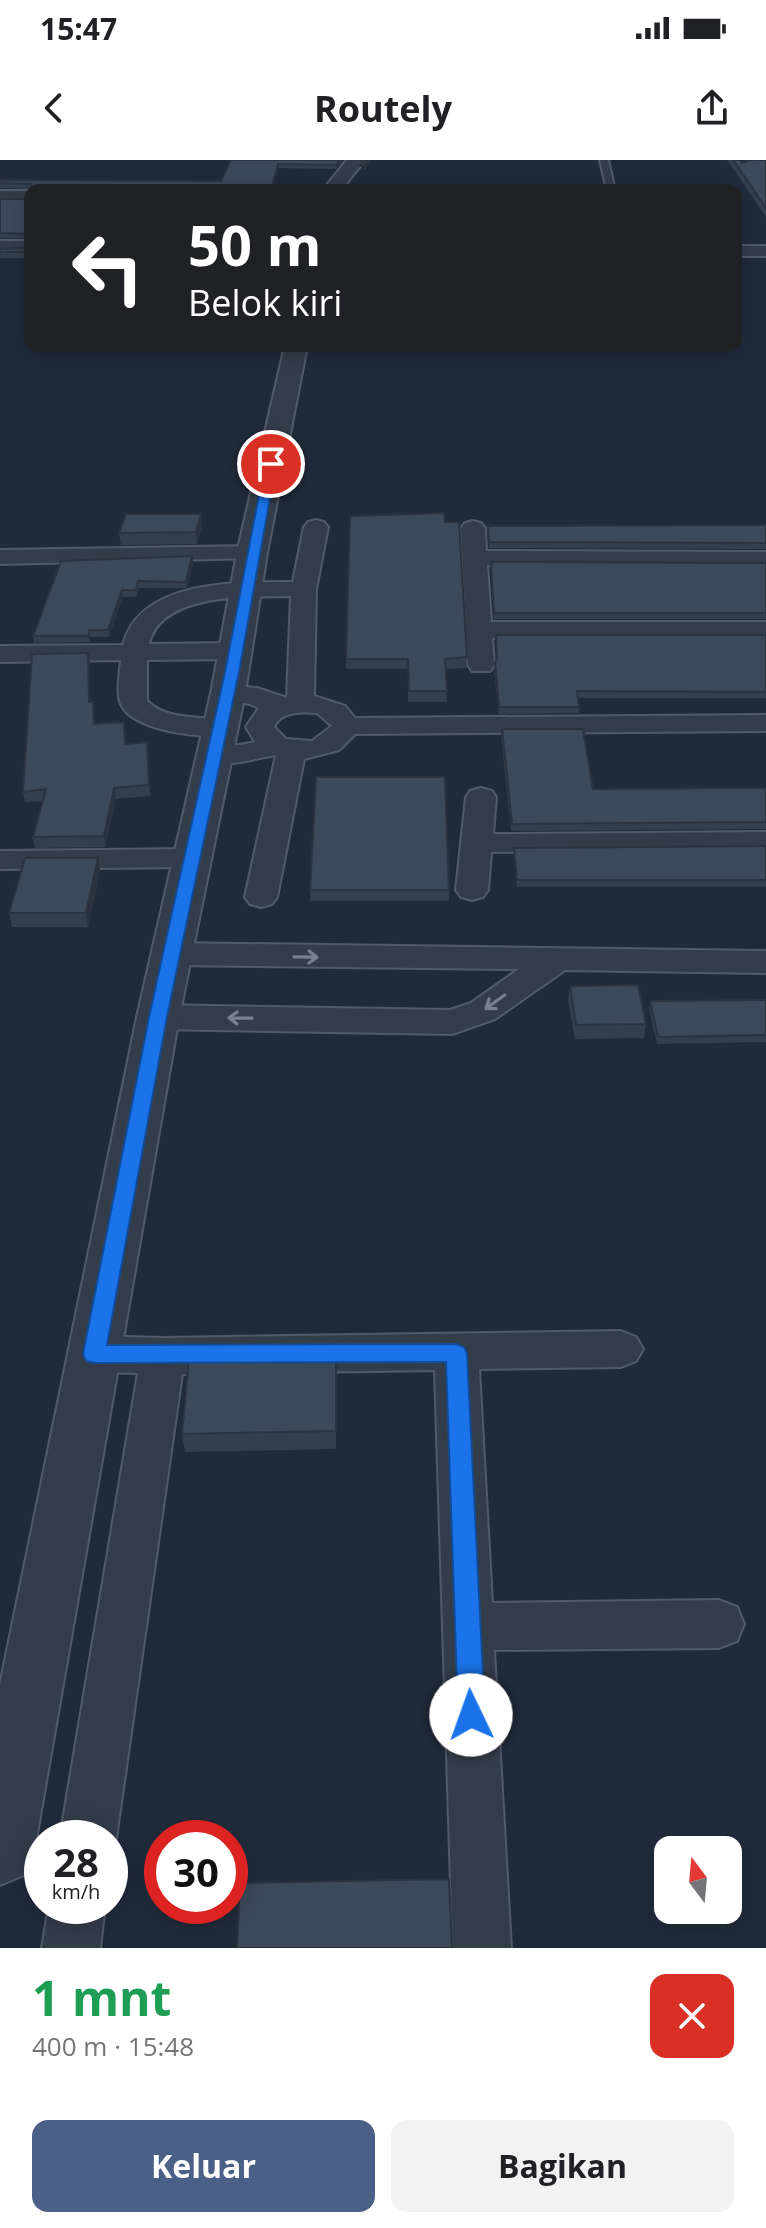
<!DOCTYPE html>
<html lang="id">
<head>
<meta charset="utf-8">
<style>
  :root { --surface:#fff; --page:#f2f2f2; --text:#202124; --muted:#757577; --accent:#4a6086 }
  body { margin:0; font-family:"Open Sans",sans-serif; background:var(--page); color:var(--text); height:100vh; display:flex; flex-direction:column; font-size:30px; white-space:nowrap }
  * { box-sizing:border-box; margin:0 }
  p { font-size:26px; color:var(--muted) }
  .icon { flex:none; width:44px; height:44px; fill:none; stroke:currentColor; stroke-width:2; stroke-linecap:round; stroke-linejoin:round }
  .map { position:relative; height:1788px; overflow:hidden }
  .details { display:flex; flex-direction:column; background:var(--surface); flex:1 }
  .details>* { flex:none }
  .hud { position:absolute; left:24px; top:24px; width:718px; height:168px; border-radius:16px; box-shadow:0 4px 20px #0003; background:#202124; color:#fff; overflow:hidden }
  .needle { width:52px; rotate:344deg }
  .buttons { position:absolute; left:654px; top:1676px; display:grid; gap:16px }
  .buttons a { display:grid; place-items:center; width:88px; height:88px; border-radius:16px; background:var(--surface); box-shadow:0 4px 20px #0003; font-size:40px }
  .speed { position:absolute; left:24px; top:1660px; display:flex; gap:16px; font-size:40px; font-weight:700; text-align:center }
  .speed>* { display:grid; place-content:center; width:104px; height:104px; border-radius:50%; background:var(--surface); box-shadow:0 4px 20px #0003; line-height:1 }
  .speed small { font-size:20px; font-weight:400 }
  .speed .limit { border:12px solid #d22; background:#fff; color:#111 }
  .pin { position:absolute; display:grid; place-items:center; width:68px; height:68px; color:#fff; margin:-34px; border:4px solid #fff; border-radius:50%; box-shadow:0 2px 8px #0007 }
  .me { position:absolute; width:88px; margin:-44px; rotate:357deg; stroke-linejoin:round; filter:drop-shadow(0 0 6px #0008) }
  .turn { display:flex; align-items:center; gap:28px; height:168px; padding:0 32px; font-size:36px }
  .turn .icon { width:104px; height:104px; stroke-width:2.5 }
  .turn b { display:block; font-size:56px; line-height:68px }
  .round { display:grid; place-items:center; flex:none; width:84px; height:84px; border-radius:16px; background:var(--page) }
  .summary { display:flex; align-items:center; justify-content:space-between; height:136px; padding:0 32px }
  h1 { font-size:48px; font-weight:700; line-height:60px; color:#1e9e55 }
  .action { display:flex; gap:16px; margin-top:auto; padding:16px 32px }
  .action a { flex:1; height:92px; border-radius:16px; background:var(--accent); color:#fff; font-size:32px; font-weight:700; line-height:92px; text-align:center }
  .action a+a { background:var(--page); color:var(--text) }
  .status { display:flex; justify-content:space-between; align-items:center; height:56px; padding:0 40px; background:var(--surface); direction:ltr }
  .status svg { height:22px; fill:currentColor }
  header { display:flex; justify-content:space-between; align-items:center; height:104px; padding:0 32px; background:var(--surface); font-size:36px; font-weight:700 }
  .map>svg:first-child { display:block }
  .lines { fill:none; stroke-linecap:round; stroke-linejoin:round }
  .service-casing { stroke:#515a68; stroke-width:4 }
  .minor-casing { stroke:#515a68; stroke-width:4 }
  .tertiary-casing { stroke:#515a68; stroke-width:4 }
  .service { fill:#333d4a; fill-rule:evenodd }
  .minor { fill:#333d4a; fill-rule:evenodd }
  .tertiary { fill:#333d4a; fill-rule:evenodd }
  .wall { fill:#343f4d }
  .shaded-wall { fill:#2a333e }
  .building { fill:#3c4959; stroke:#2a333e; stroke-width:2 }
  .oneway { stroke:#77808e }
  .route { fill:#1a73e8; stroke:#114b97; stroke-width:2 }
</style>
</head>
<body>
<div class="status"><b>15:47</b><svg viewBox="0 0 49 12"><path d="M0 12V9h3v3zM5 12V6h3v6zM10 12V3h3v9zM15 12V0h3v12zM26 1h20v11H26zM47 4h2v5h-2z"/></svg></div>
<header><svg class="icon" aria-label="back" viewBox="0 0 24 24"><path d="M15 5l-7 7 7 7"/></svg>Routely<svg class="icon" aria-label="share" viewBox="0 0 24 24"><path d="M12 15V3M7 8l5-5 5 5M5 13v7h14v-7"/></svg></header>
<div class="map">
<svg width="766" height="1788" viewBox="0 0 766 1788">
  <rect width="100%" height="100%" fill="#202b3a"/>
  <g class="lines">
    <defs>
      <polygon id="service" points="600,0 608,0 615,30 607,30"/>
      <g id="minor">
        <rect x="0" y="31" width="30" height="10"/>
        <rect x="0" y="81" width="30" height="10"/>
        <rect x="736" y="86" width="30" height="10"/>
        <path d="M316 360 324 362 328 367 316 429 314 536 345 546 355 558 766 555V571L355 574 339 590 304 599 277 737 272 744 261 747 250 744 245 737 276 595C250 599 230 608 203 601L199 595 203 589C220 585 237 587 255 582L246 567 259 548 250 544 218 539 214 533 218 527 228 525 257 528 287 538 291 436C249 437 161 432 149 484L236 483 245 485 249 491 245 497 236 499 147 500V541C169 562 202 555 230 562L234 568 230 574C205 580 132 571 121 544 116 533 120 512 121 500L0 502V486L123 485C140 419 238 422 293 422L304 367 308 362ZM317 553 332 566 312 581 286 579 274 567C281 551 302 552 317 553Z"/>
        <polygon points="473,361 481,363 485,368 486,391 766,392 766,406 487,405 491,462 766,462 766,478 492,478 494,505 490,511 472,511 468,505 461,368 465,363"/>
        <polygon points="252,386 260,388 264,393 260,398 0,404 0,390"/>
        <polygon points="481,628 492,631 496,637 493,674 766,672 766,690 491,692 488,730 483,737 472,740 461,737 456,730 466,637 470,631"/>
        <polygon points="192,689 203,691 208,698 203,705 192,707 0,709 0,691"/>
        <polygon points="172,783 766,791 766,813 565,810 495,859 452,874 158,869 146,865 140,857 146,849 158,845 450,850 471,843 519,809 172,805 160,802 155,794 160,786"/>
        <polygon points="621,1171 636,1177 643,1189 636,1201 621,1207 479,1209 492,1443 719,1440 737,1447 744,1464 737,1481 719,1488 494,1490 511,1788 453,1788 435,1210 182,1214 116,1678 110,1691 110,1678 60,1678 138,1213 94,1212 79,1207 72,1194 79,1181 94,1176 163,1178"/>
        <polygon points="49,1746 105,1746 100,1788 42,1788"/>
      </g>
      <g id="tertiary">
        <polygon points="347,0 365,0 341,30 323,30"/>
        <polygon points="285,186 307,186 267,393 245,533 179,857 34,1691 24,1715 0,1725 0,1525 137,857 211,533 237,393"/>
      </g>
    </defs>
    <use href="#service" class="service-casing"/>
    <use href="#minor" class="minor-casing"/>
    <use href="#tertiary" class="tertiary-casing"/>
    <use href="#service" class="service"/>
    <use href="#minor" class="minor"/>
    <use href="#tertiary" class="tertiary"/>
  </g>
  <g class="wall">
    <polygon points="231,0 344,0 336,9 279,8 272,30 32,30 32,29 0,28 0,20 221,21"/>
    <polygon points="727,0 740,0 742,3 747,0 766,0 766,57"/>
    <polygon points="0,39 30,39 30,79 0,78"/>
    <polygon points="30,88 30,98 0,98 0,89"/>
    <polygon points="766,365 766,389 489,388 488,366"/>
    <polygon points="202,366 197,384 121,385 119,373"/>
    <polygon points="192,396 193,403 187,428 139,428 136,437 123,437 109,477 89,477 90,482 34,483 33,476 61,401"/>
    <polygon points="491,402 766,403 766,459 494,459"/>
    <polygon points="496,475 766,475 766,538 578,538 579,547 579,553 499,554 494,510 495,503 497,500"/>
    <polygon points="88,493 90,504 90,542 93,542 95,564 126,573 126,584 147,582 150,636 116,639 105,687 35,688 33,677 43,641 25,642 23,632"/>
    <polygon points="467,497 466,508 446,509 447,542 408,542 408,509 346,509 346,499"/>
    <polygon points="502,569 593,629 766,628 766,669 511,671 501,576"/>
    <polygon points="766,686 766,727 517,727 514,695 514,688"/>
    <polygon points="98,698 100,711 88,767 12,767 9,753"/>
    <rect x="310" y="730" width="139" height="11"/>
    <polygon points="570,826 646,864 644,878 575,879 568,840"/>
    <polygon points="766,840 766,882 657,884 649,849 650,841"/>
    <polygon points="336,1196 336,1289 185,1292 182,1274"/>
  </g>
  <g class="shaded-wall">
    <polygon points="340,0 344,0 336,9 336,5"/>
    <polygon points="368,0 371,0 364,11 364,6"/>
    <polygon points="278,4 279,8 272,30 271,30"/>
    <polygon points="201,354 202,366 197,384 196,372"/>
    <polygon points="192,396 193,403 187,428 186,422"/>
    <polygon points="122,430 123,437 109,477 108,470"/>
    <polygon points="88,493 90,504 90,553 89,542"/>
    <polygon points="114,628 116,639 105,687 104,676"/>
    <polygon points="98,698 100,711 88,767 86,753"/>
  </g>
  <g class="building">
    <polygon points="231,0 340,0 336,5 278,4 271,30 32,30 31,24 0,23 0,20 221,21"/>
    <polygon points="365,0 368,0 364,6 360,6"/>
    <polygon points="733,0 740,0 742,3 749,0 766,0 766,48"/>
    <polygon points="0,39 30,39 30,74 0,73"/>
    <polygon points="30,88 30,92 0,92 0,89"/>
    <polygon points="444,353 445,362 459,362 467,497 445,499 447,531 409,531 408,499 346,499 350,356"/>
    <polygon points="126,354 201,354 196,372 119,373"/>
    <polygon points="766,365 766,383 489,382 488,366"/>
    <polygon points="192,396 186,422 138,421 136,430 122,430 108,470 89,470 89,476 33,476 61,401"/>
    <polygon points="491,402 766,403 766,453 494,453"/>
    <polygon points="496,475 766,475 766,532 577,531 579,547 499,547 495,503 497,498"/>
    <polygon points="88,493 89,542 93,542 94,564 124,562 125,584 147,582 149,625 114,628 104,676 33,677 46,629 23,632 32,494"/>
    <polygon points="502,569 583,569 593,629 766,628 766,662 512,664"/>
    <polygon points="316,617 445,617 449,730 310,730"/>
    <polygon points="766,686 766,720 517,720 514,688"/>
    <polygon points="25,698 98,698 86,753 9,753"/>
    <polygon points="638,825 646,864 576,865 570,826"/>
    <polygon points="766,840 766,875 658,877 650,841"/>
    <polygon points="336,1196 336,1271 182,1274 189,1198"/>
    <polygon points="449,1719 452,1788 237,1788 240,1723"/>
  </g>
  <defs><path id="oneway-shaft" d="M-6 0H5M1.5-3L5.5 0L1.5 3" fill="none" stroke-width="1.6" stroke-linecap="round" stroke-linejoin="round" transform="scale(2)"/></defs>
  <g class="oneway">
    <use href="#oneway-shaft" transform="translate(306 797) rotate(1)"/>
    <use href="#oneway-shaft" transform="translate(495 842) rotate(144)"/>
    <use href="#oneway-shaft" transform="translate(240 858) rotate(-179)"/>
  </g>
  <polygon class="route" points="271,301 276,304 239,512 167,857 107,1185 456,1184 464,1187 467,1193 485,1555 481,1564 471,1568 462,1564 458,1555 446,1202 94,1203 86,1201 83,1194 149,857 225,512 265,304"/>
</svg>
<div class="buttons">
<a><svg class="needle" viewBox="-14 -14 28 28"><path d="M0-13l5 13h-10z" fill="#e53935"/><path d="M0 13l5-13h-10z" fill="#757577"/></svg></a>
</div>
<div class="speed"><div>28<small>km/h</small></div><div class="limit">30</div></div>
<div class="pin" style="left:271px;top:304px;background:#d93025"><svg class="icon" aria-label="arrive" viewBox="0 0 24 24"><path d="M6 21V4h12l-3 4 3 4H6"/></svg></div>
<svg class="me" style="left:471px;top:1555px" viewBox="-20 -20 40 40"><circle r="19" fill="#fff"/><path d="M0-13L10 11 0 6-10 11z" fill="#1a73e8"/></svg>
<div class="hud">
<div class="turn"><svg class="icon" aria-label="left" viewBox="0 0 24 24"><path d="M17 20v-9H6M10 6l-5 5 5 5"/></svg><div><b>50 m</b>Belok kiri</div></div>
</div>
</div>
<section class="details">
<div class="summary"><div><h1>1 mnt</h1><p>400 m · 15:48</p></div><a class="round" style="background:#d93025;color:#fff"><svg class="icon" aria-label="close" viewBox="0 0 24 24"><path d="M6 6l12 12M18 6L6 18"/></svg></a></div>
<div class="action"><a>Keluar</a><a>Bagikan</a></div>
</section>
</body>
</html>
